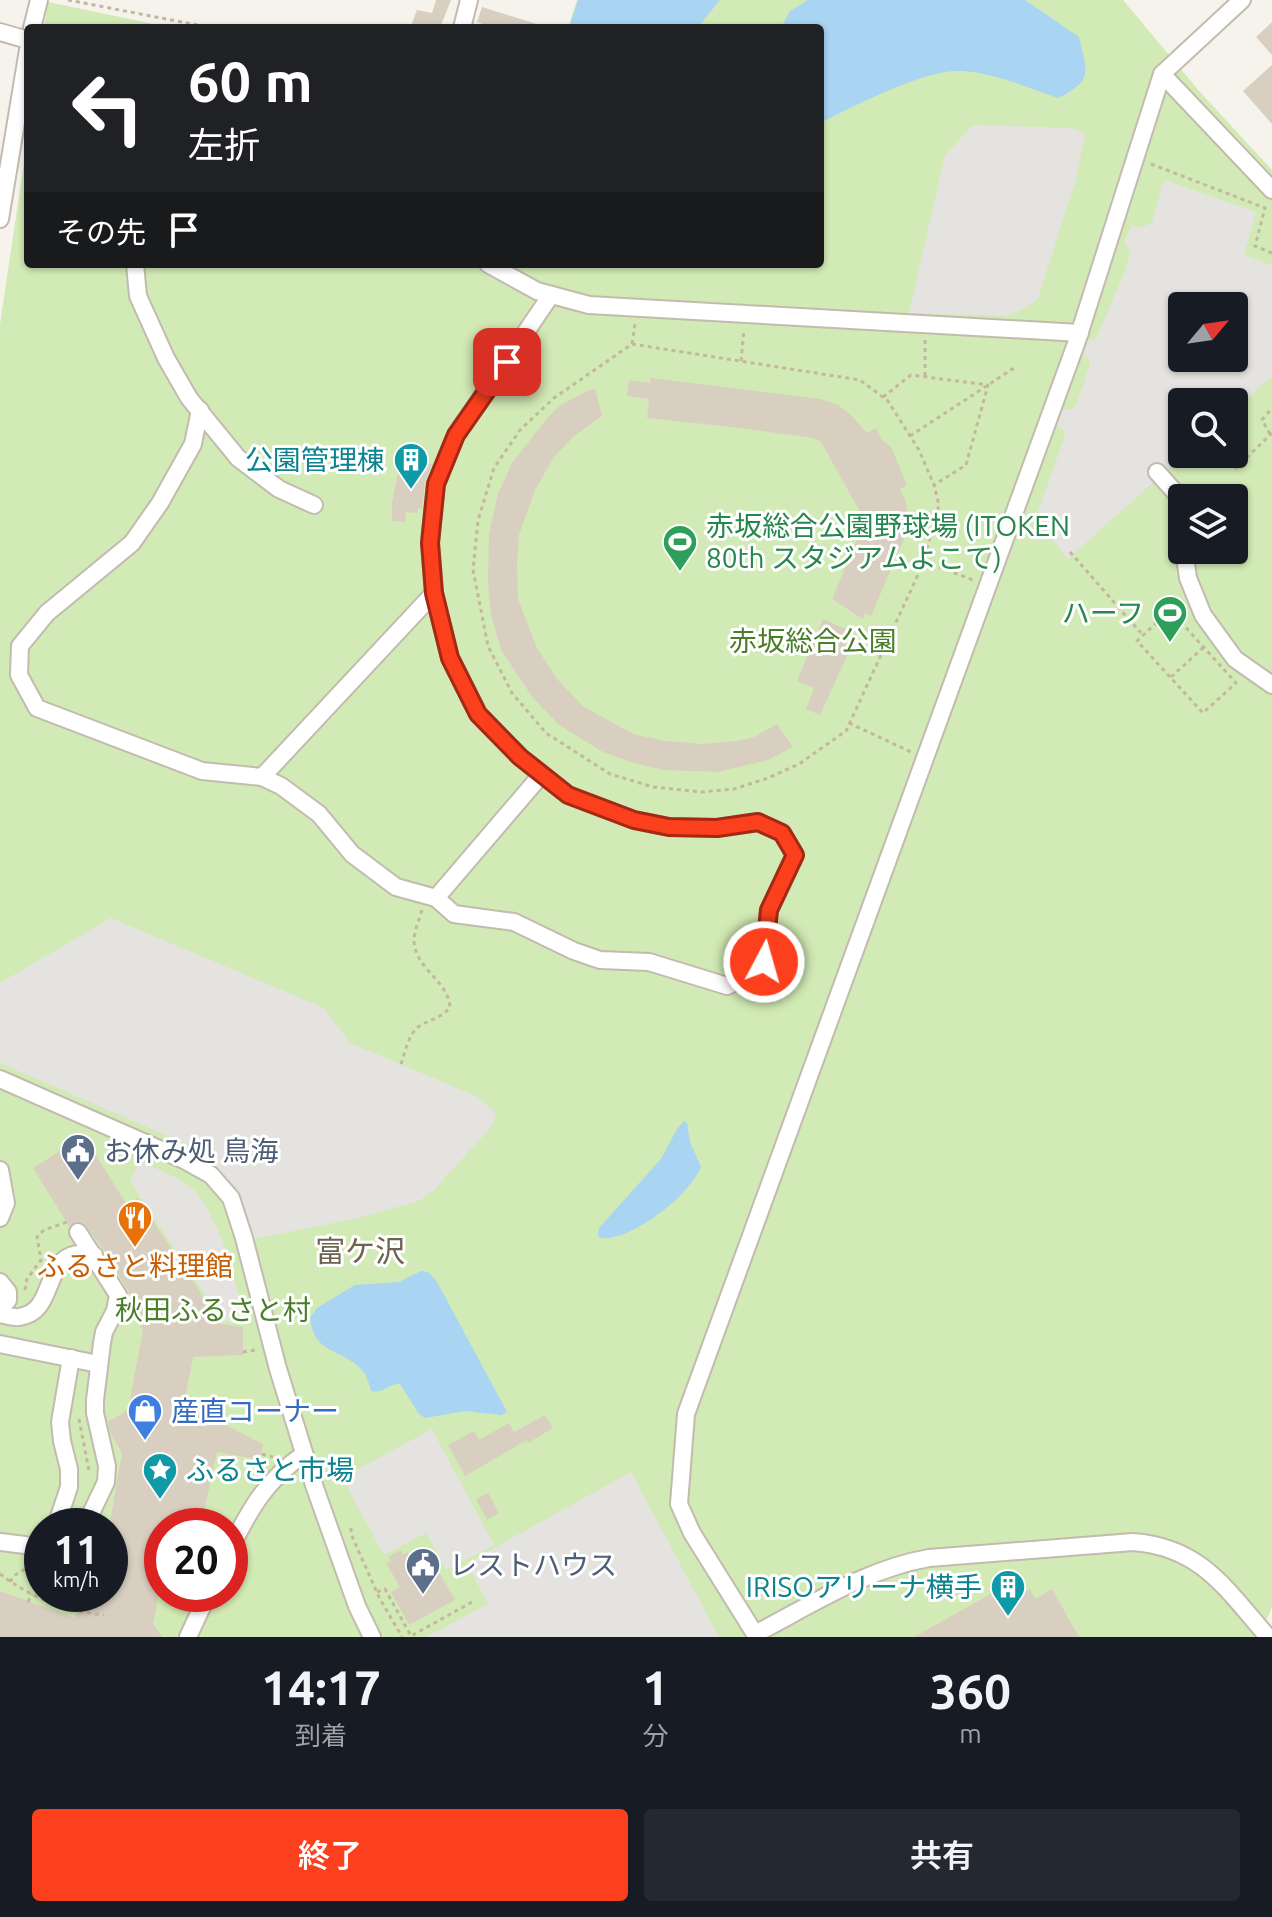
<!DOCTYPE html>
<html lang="ja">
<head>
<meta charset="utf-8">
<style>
  :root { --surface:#171b24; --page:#242831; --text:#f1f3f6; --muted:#9ea1a6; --accent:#fc3f1d }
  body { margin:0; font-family:Ubuntu,"Noto Sans JP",sans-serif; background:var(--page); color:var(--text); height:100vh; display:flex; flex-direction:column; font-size:30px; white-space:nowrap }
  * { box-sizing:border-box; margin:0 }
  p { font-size:26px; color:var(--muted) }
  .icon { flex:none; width:44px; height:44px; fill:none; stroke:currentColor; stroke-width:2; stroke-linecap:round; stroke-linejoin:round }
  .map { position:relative; height:1637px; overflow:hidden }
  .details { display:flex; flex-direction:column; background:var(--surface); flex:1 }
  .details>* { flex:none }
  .banner { position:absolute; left:24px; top:24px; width:800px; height:244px; border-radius:8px; box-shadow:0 2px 6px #0004; background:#202124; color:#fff; overflow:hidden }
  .needle { width:52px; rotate:61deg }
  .buttons { position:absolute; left:1168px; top:292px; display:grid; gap:16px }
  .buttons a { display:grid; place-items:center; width:80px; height:80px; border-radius:8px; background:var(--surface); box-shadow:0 2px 6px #0004; font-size:40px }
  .speed { position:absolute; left:24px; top:1508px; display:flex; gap:16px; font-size:40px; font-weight:700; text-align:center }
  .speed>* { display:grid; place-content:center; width:104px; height:104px; border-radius:50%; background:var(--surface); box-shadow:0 2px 6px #0004; line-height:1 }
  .speed small { font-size:20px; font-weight:400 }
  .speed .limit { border:12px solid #d22; background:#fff; color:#111 }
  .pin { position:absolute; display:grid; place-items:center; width:68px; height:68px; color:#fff; margin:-34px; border-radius:16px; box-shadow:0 4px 12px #0006 }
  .me { position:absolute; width:88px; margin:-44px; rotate:6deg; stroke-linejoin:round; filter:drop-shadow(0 0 6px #0008) }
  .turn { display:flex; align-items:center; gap:28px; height:168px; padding:0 32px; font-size:36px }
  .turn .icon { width:104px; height:104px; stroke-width:2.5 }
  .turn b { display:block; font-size:56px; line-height:68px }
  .then { display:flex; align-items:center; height:76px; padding:0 32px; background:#0003; gap:16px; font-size:30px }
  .eta { display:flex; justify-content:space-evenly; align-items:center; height:136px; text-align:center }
  .eta b { font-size:48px; font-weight:600; line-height:56px }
  .button { display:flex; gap:16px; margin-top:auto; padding:16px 32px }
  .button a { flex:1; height:92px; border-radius:8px; background:var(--accent); color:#fff; font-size:32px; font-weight:600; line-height:92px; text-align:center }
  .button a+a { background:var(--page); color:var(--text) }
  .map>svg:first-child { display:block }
  .green { fill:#d2eab5; fill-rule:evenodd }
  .parking { fill:#e5e3e0; fill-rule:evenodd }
  .water { fill:#a9d4f2 }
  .building { fill:#d8cfc1 }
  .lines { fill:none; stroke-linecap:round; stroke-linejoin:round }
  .minor-casing { stroke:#c2bbae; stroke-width:20 }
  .path { stroke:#c4b79f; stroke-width:3; stroke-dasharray:4 4; stroke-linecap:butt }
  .minor { stroke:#fff; stroke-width:16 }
  .route-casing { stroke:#a42913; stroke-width:20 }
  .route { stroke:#fc3f1d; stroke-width:14 }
  .labels { text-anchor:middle; stroke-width:6; stroke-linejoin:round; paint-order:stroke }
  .culture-label { font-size:28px; fill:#0d838f; stroke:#fff; text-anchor:end }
  .leisure-label { font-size:28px; fill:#27864d; stroke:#fff; text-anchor:start }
  .park-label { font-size:28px; fill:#4a7f2a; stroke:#fff }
  .service-label { font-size:28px; fill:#4e5e75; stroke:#fff; text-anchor:start }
  .food-label { font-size:28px; fill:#c56008; stroke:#fff }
  .shop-label { font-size:28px; fill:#366cbe; stroke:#fff; text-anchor:start }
  .neighbourhood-label { font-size:30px; fill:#6e6250; stroke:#fff }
</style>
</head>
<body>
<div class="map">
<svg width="1272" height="1637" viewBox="0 0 1272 1637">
  <rect width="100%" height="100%" fill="#f6f3ec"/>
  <g class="green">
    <path d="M577 0H1123L1200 92 1272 170V1607L1266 1621 1272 1629V1637H0V324L28 136V264H820V28H568ZM1182 306H1234V358H1182ZM1182 402H1234V454H1182ZM1182 498H1234V550H1182ZM42 1526H110V1594H42ZM162 1526H230V1594H162Z"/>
    <polygon points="48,2 173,28 44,28"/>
  </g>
  <g class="parking">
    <polygon points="980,125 1070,128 1085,133 1076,179 1038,298 1026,308 1007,316 909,313 945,155 972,126"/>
    <path d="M1164 180 1256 212 1244 255 1272 265V376L1234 410V402H1182V454H1185L1068 559 1035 519 1065 436 1062 429 1054 425 1061 409 1069 410 1075 407 1090 365 1088 357 1081 353 1085 342 1096 339 1126 269 1130 251 1124 242 1132 225 1141 228 1152 222ZM1182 306H1234V358H1182Z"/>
    <polygon points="111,918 324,1008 350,1043 476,1096 496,1113 492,1126 433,1191 419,1201 358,1218 254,1239 239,1201 215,1163 200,1150 0,1063 0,983"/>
    <polygon points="140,1161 177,1178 194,1190 205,1204 222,1239 247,1324 222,1320 140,1197 130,1179"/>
    <polygon points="432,1429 494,1545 446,1570 426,1533 384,1555 342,1478"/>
    <polygon points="631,1472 719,1637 426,1637 488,1604 467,1563"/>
  </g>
  <g class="water">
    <polygon points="578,0 720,0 697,28 569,28"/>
    <path d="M808 0H1025L1079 37C1087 72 1094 80 1058 98 1027 87 997 74 964 71 926 68 855 106 820 123V28H781L790 11Z"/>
    <path d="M684 1121 687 1123 690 1142 701 1167C691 1194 631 1242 601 1238L598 1236 599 1228 661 1159 677 1129Z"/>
    <path d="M421 1271 428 1272 437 1282 507 1412 501 1415 465 1411 425 1418 419 1414 400 1384C389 1383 383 1394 371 1391 369 1382 366 1373 359 1367 338 1348 314 1353 310 1318L317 1308 355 1285 399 1282Z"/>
  </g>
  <g class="building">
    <polygon points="436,0 451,0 440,28 410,28 417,10 432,13"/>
    <polygon points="482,7 540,25 539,28 482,28 483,24 477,22"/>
    <polygon points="1272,22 1272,55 1256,37"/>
    <polygon points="1272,65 1272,124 1243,91"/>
    <polygon points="651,378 821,399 838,405 851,415 867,433 876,428 881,439 891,447 907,485 900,489 906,501 909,527 871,616 865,613 863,619 832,599 863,525 863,517 821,442 814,438 741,428 647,418 649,399 627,396 629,380 650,383"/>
    <polygon points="595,389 602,416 573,437 554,457 535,490 519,535 517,564 518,599 537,648 558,680 584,707 633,734 666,741 702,744 737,741 754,737 777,724 793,747 768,760 718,772 664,770 637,764 603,752 558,724 533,698 501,650 491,614 488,583 489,533 498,494 512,463 548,417 561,405 587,391"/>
    <polygon points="401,458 432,464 425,482 422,509 418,508 417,513 406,512 405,522 392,521 392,503"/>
    <polygon points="823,619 857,634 820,715 806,709 814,688 797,681"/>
    <polygon points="84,1136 127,1205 138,1198 221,1324 243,1327 243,1355 193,1357 184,1404 263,1444 260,1460 217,1452 201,1526 162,1526 162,1577 153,1624 163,1637 0,1637 0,1591 75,1618 80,1594 110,1594 110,1523 122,1453 111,1434 108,1422 128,1410 143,1331 131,1310 136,1308 127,1289 103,1249 84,1223 77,1221 69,1226 33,1168"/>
    <polygon points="545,1415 553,1428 528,1443 527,1440 465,1476 448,1445 474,1431 479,1440 509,1423 514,1432"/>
    <polygon points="488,1493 499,1513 487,1520 476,1499"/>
    <polygon points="401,1550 403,1554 408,1552 421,1575 436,1567 455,1600 409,1625 391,1592 400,1587 386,1563 391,1561 388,1557"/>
    <polygon points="1005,1586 1012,1598 1030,1589 1035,1599 1052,1589 1079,1637 914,1637"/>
  </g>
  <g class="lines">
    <defs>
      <g id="minor">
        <path d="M1242 0 1162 74 1077 341 686 1414 679 1504 692 1533 755 1634C811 1605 866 1569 929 1558L1133 1542C1201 1547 1226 1589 1268 1637"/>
        <polyline points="32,28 39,0"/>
        <polyline points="462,28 469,0"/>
        <polyline points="0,32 28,40"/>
        <polyline points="1162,74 1272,190"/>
        <polyline points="0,219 28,50"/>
        <polyline points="135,264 138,296 166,358 189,398 238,458 279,489 314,505"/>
        <polyline points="488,264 537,291 589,305 1080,333"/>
        <polyline points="200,410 193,444 160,503 132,543 47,613 20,646 19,675 37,708 202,771 262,777 434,593 430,543 436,484 456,435 551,295"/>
        <polyline points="1157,472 1182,500"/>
        <polyline points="1184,550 1188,578 1203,615 1235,659 1272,685"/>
        <polyline points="262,777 281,786 319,814 352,854 396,887 436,898 454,914 514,922 574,951 600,960 649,962 727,986 747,976 764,962 769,910 795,855 782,833 758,822 717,828 669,827 634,820 568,795 520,757 478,714 450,658 434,593"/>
        <polyline points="436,898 542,774"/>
        <polyline points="0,1079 184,1160 211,1175 231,1198 244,1238 278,1369 315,1488 357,1606 372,1637"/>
        <polyline points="0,1170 6,1203 0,1218"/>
        <polyline points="78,1232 118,1295 115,1311 104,1332 102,1343 95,1400 95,1413 107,1466 106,1482 85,1526"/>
        <polyline points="0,1282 8,1292 8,1300 0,1308"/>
        <path d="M0 1314C5 1315 14 1318 19 1317 61 1312 38 1244 94 1255"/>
        <polyline points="0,1344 98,1364"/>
        <polyline points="56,1526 69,1487 69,1469 62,1441 60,1422 71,1358"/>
        <polyline points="0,1542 25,1545 42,1552"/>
        <path d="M230 1549C250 1509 266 1480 304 1454"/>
        <polyline points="188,1637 208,1594"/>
      </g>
    </defs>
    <use href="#minor" class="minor-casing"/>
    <g class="path">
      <polyline points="68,0 213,28"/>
      <polyline points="1151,164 1265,208 1255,246 1272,253"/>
      <polygon points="632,344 860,380 888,401 919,450 934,485 939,505 922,566 846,731 799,764 768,778 734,789 702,792 653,787 610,774 546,733 512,693 488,646 473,570 478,520 494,468 520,430 554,398"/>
      <polyline points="632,344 635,324"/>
      <polyline points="741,361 744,329"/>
      <polyline points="925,376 925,340"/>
      <polyline points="883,397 911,375 988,385 966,465 934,485"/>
      <polyline points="1270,434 1262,420 1272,408"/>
      <polyline points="910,436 1014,368"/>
      <polyline points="1235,469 1272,433"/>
      <polyline points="1070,552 1141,633"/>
      <polyline points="924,561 973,580"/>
      <polygon points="1170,610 1236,683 1203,713 1137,641"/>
      <polyline points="1171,677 1204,647"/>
      <polyline points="849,723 911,752"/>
      <path d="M401 1064C405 1053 408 1036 417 1028 428 1019 442 1019 450 1007 448 980 415 969 414 941 414 931 419 920 422 910"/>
      <polyline points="25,1290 27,1279 41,1260 37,1237 44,1230 67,1222"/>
      <polyline points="243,1352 255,1350"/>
      <polyline points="79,1419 89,1471"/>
      <polyline points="262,1454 273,1457"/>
      <polyline points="351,1528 351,1534 379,1597 402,1637"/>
      <path d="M0 1574C32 1598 65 1611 104 1615"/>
      <polyline points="10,1582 15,1575 27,1568 42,1571"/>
      <polyline points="377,1592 385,1589 411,1636 472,1602"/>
      <polyline points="28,1602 32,1594"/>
      <polyline points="54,1604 57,1594"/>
    </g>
    <use href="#minor" class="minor"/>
  </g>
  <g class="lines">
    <defs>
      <polyline id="route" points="507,362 456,435 436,484 430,543 434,593 450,658 478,714 520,757 568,795 634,820 669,827 717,828 758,822 782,833 795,855 769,910 764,962"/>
    </defs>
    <use href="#route" class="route-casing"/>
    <use href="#route" class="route"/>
  </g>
  <defs>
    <symbol id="building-pin" viewBox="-11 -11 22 30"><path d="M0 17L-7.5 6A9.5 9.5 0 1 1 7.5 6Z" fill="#0f9aa8" stroke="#fff"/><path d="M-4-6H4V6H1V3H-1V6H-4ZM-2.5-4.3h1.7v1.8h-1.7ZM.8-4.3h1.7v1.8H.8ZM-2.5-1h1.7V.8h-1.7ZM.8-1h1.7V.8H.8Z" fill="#fff"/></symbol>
    <symbol id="stadium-pin" viewBox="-11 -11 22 30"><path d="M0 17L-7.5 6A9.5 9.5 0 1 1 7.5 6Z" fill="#2e9e5b" stroke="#fff"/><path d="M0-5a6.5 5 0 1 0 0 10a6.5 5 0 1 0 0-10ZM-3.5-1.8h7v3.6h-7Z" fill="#fff"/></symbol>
    <symbol id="civic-pin" viewBox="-11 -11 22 30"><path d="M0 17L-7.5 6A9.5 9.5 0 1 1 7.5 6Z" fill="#5c6f8a" stroke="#fff"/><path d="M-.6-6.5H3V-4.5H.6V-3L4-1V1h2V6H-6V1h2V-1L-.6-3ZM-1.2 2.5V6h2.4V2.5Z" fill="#fff"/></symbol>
    <symbol id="restaurant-pin" viewBox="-11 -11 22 30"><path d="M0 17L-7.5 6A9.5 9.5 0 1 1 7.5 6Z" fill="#e8710a" stroke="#fff"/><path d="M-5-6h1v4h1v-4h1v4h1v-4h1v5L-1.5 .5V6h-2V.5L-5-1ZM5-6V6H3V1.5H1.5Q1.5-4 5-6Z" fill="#fff"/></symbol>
    <symbol id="shop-pin" viewBox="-11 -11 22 30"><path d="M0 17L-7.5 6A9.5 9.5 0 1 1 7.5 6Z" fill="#3f7fe0" stroke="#fff"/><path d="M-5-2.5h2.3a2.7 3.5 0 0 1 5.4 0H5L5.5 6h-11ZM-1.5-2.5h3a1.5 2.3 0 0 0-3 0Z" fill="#fff"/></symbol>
    <symbol id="sight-pin" viewBox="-11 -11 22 30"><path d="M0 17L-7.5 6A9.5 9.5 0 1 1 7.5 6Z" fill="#0f9aa8" stroke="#fff"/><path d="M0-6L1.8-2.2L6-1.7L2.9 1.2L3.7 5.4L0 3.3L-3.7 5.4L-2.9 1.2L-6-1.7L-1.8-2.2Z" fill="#fff"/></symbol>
  </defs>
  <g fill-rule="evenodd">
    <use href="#building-pin" x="391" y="440" width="40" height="54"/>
    <use href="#stadium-pin" x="660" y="522" width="40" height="54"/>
    <use href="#stadium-pin" x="1150" y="593" width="40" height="54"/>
    <use href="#civic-pin" x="58" y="1131" width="40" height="54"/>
    <use href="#restaurant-pin" x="115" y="1198" width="40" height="54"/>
    <use href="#shop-pin" x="125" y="1391" width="40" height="54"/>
    <use href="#sight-pin" x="140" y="1450" width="40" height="54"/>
    <use href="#civic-pin" x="403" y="1545" width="40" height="54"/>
    <use href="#building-pin" x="988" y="1567" width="40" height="54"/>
  </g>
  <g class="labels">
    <g class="culture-label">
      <text x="385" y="470">公園管理棟</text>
      <text x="186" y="1480" text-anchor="start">ふるさと市場</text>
      <text x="982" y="1597">IRISOアリーナ横手</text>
    </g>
    <g class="leisure-label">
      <text x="706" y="536">赤坂総合公園野球場 (ITOKEN<tspan x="706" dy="32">80th スタジアムよこて)</tspan></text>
      <text x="1144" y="623" text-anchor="end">ハーフ</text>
    </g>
    <g class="park-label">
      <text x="813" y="651">赤坂総合公園</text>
      <text x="213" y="1320">秋田ふるさと村</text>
    </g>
    <g class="service-label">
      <text x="104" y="1161">お休み処 鳥海</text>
      <text x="449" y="1575">レストハウス</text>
    </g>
    <g class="food-label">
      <text x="135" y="1276">ふるさと料理館</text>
    </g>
    <g class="shop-label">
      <text x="171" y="1421">産直コーナー</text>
    </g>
    <g class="neighbourhood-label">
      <text x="360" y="1262">富ケ沢</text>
    </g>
  </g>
</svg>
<div class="buttons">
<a><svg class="needle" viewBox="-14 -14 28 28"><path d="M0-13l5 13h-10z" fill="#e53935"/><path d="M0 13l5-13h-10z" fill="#9ea1a6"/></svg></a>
<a><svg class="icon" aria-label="search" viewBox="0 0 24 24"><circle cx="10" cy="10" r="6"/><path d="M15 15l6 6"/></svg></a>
<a><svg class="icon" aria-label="layers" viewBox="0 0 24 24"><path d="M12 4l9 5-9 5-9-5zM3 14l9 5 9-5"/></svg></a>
</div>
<div class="speed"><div>11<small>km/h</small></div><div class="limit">20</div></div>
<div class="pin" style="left:507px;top:362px;background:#d93025"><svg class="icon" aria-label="arrive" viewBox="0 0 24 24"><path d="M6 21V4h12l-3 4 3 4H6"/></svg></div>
<svg class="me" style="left:764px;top:962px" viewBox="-20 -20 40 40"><circle r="17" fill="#fc3f1d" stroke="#fff" stroke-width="3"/><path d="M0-11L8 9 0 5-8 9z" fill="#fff"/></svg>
<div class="banner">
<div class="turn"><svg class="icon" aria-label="left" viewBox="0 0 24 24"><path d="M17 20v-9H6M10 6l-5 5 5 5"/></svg><div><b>60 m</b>左折</div></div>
<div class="then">その先<svg class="icon" aria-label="arrive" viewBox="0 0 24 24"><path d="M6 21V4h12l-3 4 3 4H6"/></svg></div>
</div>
</div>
<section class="details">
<div class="eta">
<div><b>14:17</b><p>到着</p></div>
<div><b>1</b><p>分</p></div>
<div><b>360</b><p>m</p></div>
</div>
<div class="button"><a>終了</a><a>共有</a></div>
</section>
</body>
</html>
